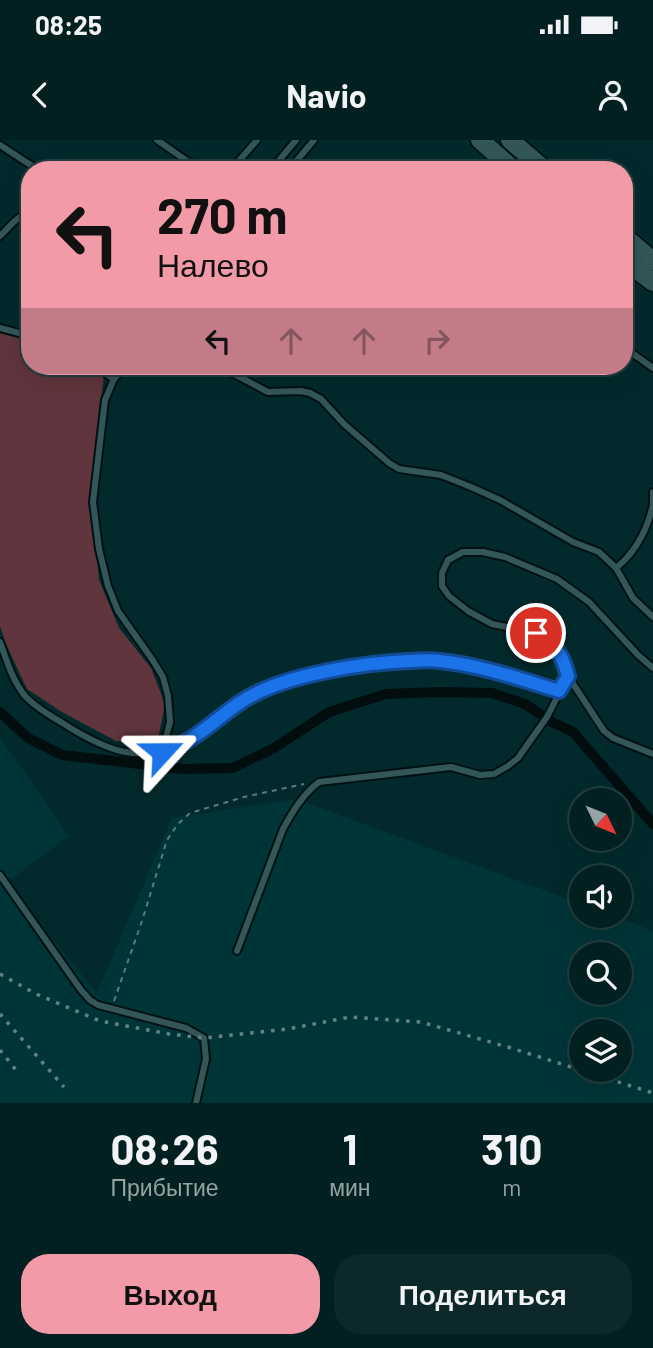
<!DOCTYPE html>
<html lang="ru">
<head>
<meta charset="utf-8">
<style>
  :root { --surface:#022021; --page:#0c282a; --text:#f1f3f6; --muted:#96a3a5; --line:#233e3f; --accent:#f39aa9 }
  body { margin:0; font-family:Barlow,sans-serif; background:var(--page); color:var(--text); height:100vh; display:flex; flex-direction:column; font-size:26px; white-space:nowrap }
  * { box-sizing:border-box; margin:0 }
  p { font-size:23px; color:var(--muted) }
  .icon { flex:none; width:38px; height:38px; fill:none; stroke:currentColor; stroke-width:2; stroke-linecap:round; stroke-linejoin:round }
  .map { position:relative; height:963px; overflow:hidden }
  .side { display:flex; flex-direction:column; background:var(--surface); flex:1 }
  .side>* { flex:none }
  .guide { position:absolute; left:21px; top:21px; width:612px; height:214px; border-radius:28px; box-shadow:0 7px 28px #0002,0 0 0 2px var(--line); background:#f39aa9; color:#111; overflow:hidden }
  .needle { width:46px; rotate:133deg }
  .fabs { position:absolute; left:569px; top:648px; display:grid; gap:14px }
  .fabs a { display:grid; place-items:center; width:63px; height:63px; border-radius:50%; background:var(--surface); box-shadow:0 7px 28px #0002,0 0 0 2px var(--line); font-size:35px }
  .pin { position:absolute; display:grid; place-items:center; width:60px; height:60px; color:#fff; margin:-30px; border:4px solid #fff; border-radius:50%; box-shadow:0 2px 7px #0007 }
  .me { position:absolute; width:77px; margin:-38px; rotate:66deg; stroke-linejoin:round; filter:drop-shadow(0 0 5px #0008) }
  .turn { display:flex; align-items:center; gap:24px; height:147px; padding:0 21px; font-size:32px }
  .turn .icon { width:91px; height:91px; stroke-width:2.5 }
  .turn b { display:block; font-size:49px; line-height:60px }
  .lanes { display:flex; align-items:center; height:66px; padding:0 21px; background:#0003; justify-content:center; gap:35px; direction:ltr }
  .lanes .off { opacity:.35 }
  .eta { display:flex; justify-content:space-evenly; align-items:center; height:119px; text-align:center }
  .eta b { font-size:42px; font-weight:700; line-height:49px }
  .action { display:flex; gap:14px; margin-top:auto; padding:14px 21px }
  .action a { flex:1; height:80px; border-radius:28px; background:var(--accent); color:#111; font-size:28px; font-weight:700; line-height:80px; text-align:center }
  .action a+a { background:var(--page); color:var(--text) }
  .status { display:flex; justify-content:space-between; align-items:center; height:49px; padding:0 35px; background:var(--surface); direction:ltr }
  .status svg { height:19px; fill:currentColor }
  header { display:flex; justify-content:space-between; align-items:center; height:91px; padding:0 21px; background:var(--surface); font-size:32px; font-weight:700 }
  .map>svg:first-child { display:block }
  .built { fill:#003537; fill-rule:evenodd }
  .green { fill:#61353d }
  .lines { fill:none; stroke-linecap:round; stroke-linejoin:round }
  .canal { stroke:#020d0e; stroke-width:10 }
  .service-casing { stroke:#001113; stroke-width:10 }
  .secondary-casing { stroke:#001113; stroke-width:21 }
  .path { stroke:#5c7b7d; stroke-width:2; stroke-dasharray:5 5; stroke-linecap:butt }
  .service { stroke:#335759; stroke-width:6 }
  .secondary { stroke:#335759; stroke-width:18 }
  .rail { stroke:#648284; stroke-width:3.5; stroke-dasharray:3.5 7; stroke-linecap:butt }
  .route-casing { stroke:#114b97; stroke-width:18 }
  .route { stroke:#1a73e8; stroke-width:12 }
</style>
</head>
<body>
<div class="status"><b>08:25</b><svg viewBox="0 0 49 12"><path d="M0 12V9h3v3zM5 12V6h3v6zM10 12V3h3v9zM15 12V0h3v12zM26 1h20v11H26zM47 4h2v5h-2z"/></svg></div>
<header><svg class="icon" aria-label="back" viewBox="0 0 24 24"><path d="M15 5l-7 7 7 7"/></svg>Navio<svg class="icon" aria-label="person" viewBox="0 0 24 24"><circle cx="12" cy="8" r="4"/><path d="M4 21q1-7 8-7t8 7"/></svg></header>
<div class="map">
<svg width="653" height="963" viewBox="0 0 653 963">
  <rect width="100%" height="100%" fill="#022a2c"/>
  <path class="built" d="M0 597 69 696 6 743 97 853 172 678 296 659 581 764V775H611L653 791V963H0ZM581 814H620V852H581ZM581 891H620V929H581Z"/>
  <polygon class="green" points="0,191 30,199 30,226 88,226 104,236 90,350 99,440 119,488 151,528 165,564 157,604 116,601 62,572 27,549 6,504 0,486"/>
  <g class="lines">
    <polyline class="canal" points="0,572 28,598 62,615 183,629 233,628 274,608 329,572 386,554 440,552 492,553 525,564 552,582 573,592 653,684"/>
    <defs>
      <g id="service">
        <polyline points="157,0 200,30"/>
        <polyline points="0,5 29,24 40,30"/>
        <polyline points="231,30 257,0"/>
        <polyline points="271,30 296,0"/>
        <polyline points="289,30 314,0"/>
        <path d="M0 96C10 87 16 76 30 73"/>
        <polyline points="0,188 30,196"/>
        <polyline points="625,208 653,228"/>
        <polyline points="94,226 114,239"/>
        <polyline points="126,226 114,239 105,260 93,362 99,409 108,446 118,471 152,519 163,537 168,556 170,582 162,612"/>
        <polyline points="219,226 268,252 301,251 310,253 321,259 344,284 389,323 399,329 441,335 471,347 500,360 573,402 599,412 616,428 633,458 653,477"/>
        <polyline points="653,352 653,365"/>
        <path d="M616 428C636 412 647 390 653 365"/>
        <path d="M0 502C7 521 12 540 25 556 36 568 51 576 64 584 105 610 139 625 186 603L240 563 260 551 292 540 344 528 392 522 437 520 474 526 559 551"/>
        <polyline points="653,528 638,515 589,462 557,439 505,417 483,412 463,412 448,420 442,433 442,446 449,456 468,471 492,484 536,493 551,502 562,517 568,536 604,591 613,598 653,614"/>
        <polyline points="0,735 81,850 90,860 98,865 186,888 204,898 206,919 196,963"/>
        <path d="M237 811 283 689C293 671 303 654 319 642L451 627 480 635 494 634 508 626 518 618 547 577 568 536"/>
      </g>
      <g id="secondary">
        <polyline points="480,0 514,30"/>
        <polyline points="510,0 545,30"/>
        <polyline points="625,97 653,121"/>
        <polyline points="625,121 653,142"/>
      </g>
    </defs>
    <use href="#service" class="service-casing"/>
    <use href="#secondary" class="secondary-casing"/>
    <polyline class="path" points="114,861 142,781 167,700 178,684 190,673 244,657 304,644"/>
    <use href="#service" class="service"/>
    <use href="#secondary" class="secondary"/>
    <g class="rail">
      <polyline points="0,834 36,854 100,881 169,894 204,898 288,889 350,877 421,882 511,908 653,953"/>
      <polyline points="0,874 64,947"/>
      <polyline points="0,910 16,930"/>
    </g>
  </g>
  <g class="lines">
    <defs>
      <path id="route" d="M162 612C204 599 224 567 261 551 301 533 364 523 408 521 418 521 429 519 440 521 480 525 520 539 559 551L568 536C562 513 556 506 536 493"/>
    </defs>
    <use href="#route" class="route-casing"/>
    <use href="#route" class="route"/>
  </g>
</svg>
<div class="fabs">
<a><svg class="needle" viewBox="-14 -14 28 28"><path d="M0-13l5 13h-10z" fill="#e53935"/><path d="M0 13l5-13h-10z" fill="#96a3a5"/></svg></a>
<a><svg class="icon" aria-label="sound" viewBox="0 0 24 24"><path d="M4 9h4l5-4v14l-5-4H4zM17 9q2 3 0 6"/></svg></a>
<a><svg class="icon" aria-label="search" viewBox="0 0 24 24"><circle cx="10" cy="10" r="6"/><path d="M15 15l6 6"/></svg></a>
<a><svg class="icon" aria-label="layers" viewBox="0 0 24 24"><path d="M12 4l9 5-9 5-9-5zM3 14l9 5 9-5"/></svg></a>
</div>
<div class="pin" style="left:536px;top:493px;background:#d93025"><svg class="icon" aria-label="arrive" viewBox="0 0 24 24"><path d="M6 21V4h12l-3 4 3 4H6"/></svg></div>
<svg class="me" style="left:162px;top:612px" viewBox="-20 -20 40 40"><path d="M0-17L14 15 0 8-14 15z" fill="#1a73e8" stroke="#fff" stroke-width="4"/></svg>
<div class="guide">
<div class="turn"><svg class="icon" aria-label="left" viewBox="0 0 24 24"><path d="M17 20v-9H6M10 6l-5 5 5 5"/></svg><div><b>270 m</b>Налево</div></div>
<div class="lanes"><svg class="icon" aria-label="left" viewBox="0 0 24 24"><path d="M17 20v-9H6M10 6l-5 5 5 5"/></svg><svg class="icon off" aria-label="ahead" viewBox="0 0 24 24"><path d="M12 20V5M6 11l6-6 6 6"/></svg><svg class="icon off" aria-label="ahead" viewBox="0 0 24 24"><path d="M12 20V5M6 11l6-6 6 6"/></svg><svg class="icon off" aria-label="right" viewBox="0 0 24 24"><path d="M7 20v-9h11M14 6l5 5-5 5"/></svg></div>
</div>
</div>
<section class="side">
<div class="eta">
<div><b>08:26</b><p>Прибытие</p></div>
<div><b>1</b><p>мин</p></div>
<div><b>310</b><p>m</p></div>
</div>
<div class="action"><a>Выход</a><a>Поделиться</a></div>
</section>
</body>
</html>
